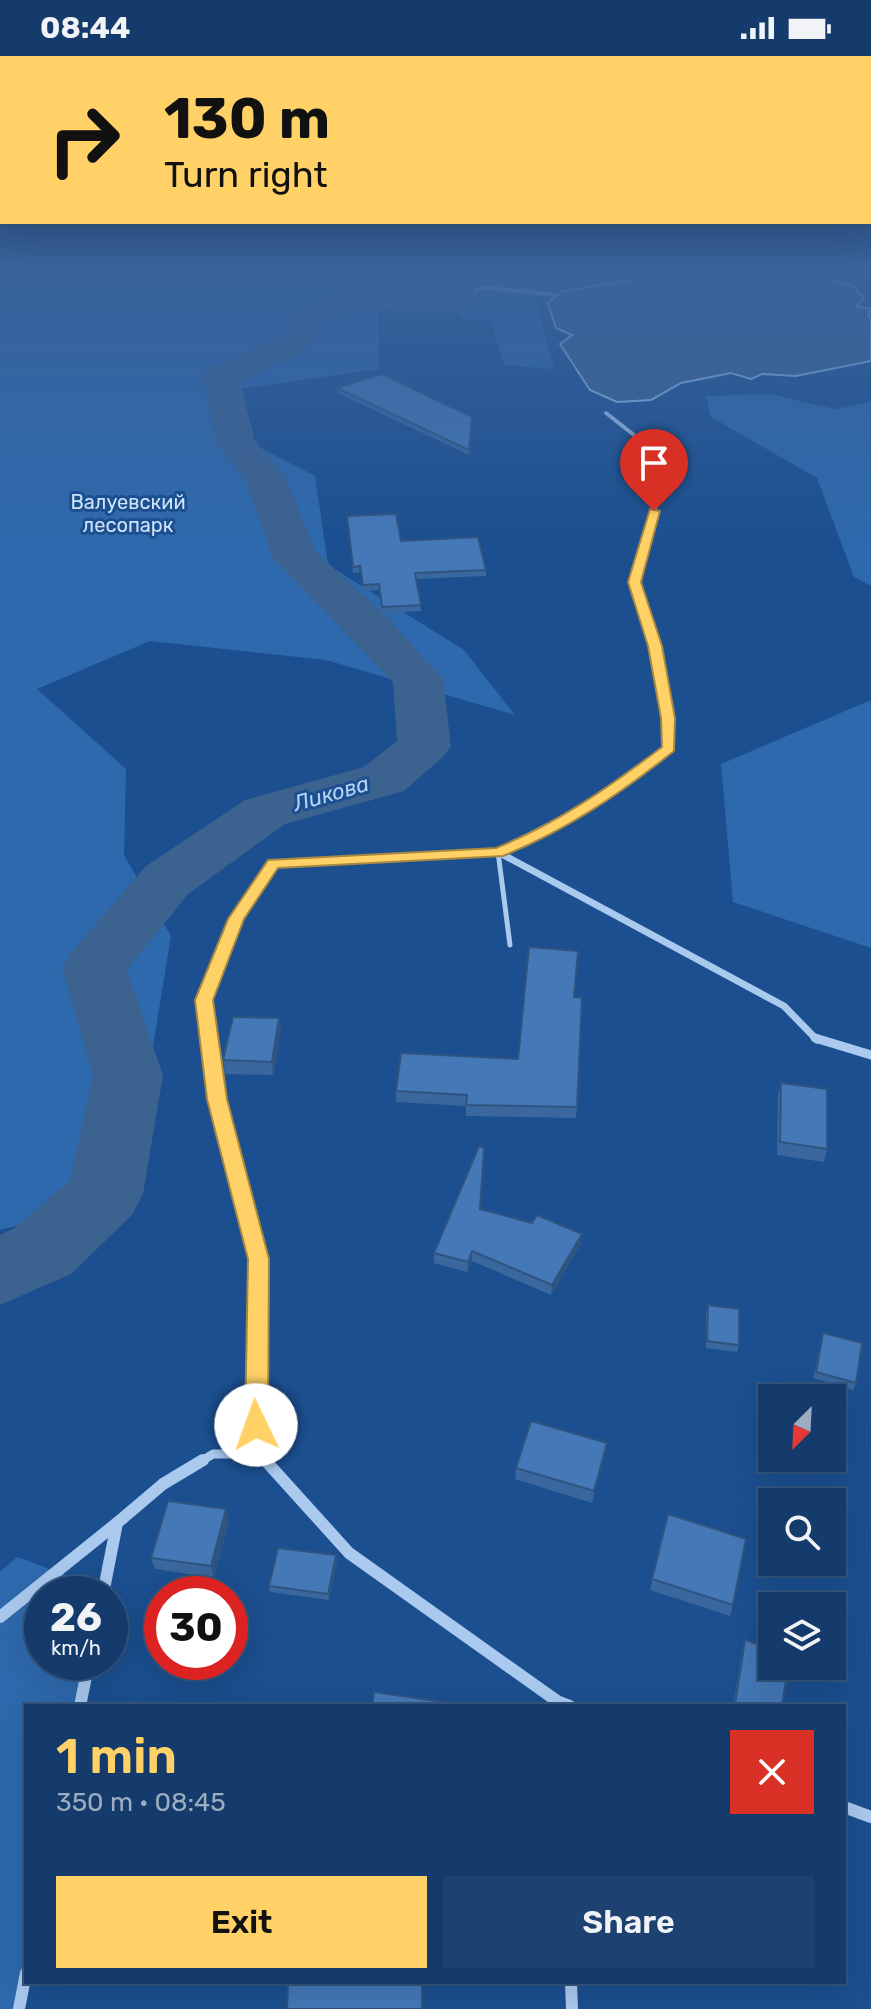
<!DOCTYPE html>
<html lang="en">
<head>
<meta charset="utf-8">
<style>
  :root { --surface:#143b6b; --page:#1d4271; --text:#f1f3f6; --muted:#9dadc1; --line:#33557e; --accent:#ffd166 }
  body { margin:0; font-family:Rubik,sans-serif; background:var(--page); color:var(--text); height:100vh; display:flex; flex-direction:column; font-size:30px; white-space:nowrap }
  * { box-sizing:border-box; margin:0 }
  p { font-size:26px; color:var(--muted) }
  .icon { flex:none; width:44px; height:44px; fill:none; stroke:currentColor; stroke-width:2; stroke-linecap:round; stroke-linejoin:round }
  .map { position:relative; flex:1; overflow:hidden }
  .sheet { position:absolute; left:24px; top:1648px; width:822px; height:280px; display:flex; flex-direction:column; background:var(--surface); border-radius:0px; box-shadow:0 8px 32px #0002,0 0 0 2px var(--line) }
  .sheet>* { flex:none }
  .top-card { position:absolute; left:0px; top:0px; width:872px; height:168px; box-shadow:0 8px 32px #0002,0 0 0 2px var(--line); background:#ffd166; color:#111; overflow:hidden }
  .needle { width:52px; rotate:204deg }
  .tools { position:absolute; left:758px; top:1328px; display:grid; gap:16px }
  .tools a { display:grid; place-items:center; width:88px; height:88px; border-radius:0px; background:var(--surface); box-shadow:0 8px 32px #0002,0 0 0 2px var(--line); font-size:40px }
  .speed { position:absolute; left:24px; top:1520px; display:flex; gap:16px; font-size:40px; font-weight:700; text-align:center }
  .speed>* { display:grid; place-content:center; width:104px; height:104px; border-radius:50%; background:var(--surface); box-shadow:0 8px 32px #0002,0 0 0 2px var(--line); line-height:1 }
  .speed small { font-size:20px; font-weight:400 }
  .speed .limit { border:12px solid #d22; background:#fff; color:#111 }
  .pin { position:absolute; display:grid; place-items:center; width:68px; height:68px; color:#fff; margin:-82px -34px; border-radius:50% 50% 50% 0; rotate:-45deg; box-shadow:0 0 8px #0007 }
  .pin .icon { rotate:45deg }
  .me { position:absolute; width:88px; margin:-44px; rotate:357deg; stroke-linejoin:round; filter:drop-shadow(0 0 6px #0008) }
  .turn { display:flex; align-items:center; gap:28px; height:168px; padding:0 32px; font-size:36px }
  .turn .icon { width:104px; height:104px; stroke-width:2.5 }
  .turn b { display:block; font-size:56px; line-height:68px }
  .round { display:grid; place-items:center; flex:none; width:84px; height:84px; border-radius:0px; background:var(--page) }
  .headline { display:flex; align-items:center; justify-content:space-between; height:136px; padding:0 32px }
  h1 { font-size:48px; font-weight:600; line-height:60px; color:var(--accent) }
  .primary-button { display:flex; gap:16px; margin-top:auto; padding:16px 32px }
  .primary-button a { flex:1; height:92px; border-radius:0px; background:var(--accent); color:#111; font-size:32px; font-weight:600; line-height:92px; text-align:center }
  .primary-button a+a { background:var(--page); color:var(--text) }
  .status { display:flex; justify-content:space-between; align-items:center; height:56px; padding:0 40px; background:var(--surface); direction:ltr }
  .status svg { height:22px; fill:currentColor }
  .map>svg:first-child { display:block }
  .green { fill:#2e69ad }
  .water { fill:#3c6290; stroke:#9cc4f0; stroke-width:2 }
  .lines { fill:none; stroke-linecap:round; stroke-linejoin:round }
  .stream { fill:#9cc4f0; fill-rule:evenodd }
  .river { fill:#3c6290; fill-rule:evenodd }
  .lane { stroke:#a9c9ee; stroke-width:5 }
  .street-far4 { stroke:#a9c9ee; stroke-width:4 }
  .street-far3 { stroke:#a9c9ee; stroke-width:5 }
  .street-far2 { stroke:#a9c9ee; stroke-width:7 }
  .street-far1 { stroke:#a9c9ee; stroke-width:9 }
  .street { stroke:#a9c9ee; stroke-width:12 }
  .wall { fill:#3a679d }
  .shaded-wall { fill:#305480 }
  .building { fill:#4478b7; stroke:#305480; stroke-width:2 }
  .route { fill:#ffd166; stroke:#a68842; stroke-width:2 }
  .labels { text-anchor:middle; stroke-width:6; stroke-linejoin:round; paint-order:stroke }
  .far-park-label { font-size:20px; fill:#cfe3fa; stroke:#1b4f8f }
  .far-water-label { font-size:22px; font-style:italic; fill:#b5d3f5; stroke:#1b4f8f }
</style>
</head>
<body>
<div class="status"><b>08:44</b><svg viewBox="0 0 49 12"><path d="M0 12V9h3v3zM5 12V6h3v6zM10 12V3h3v9zM15 12V0h3v12zM26 1h20v11H26zM47 4h2v5h-2z"/></svg></div>
<div class="map">
<svg width="871" height="1953" viewBox="0 0 871 1953">
  <rect width="100%" height="100%" fill="#1b4f8f"/>
  <g class="green">
    <polygon points="0,215 615,215 596,223 530,221 554,313 504,309 491,265 466,264 450,251 432,249 405,238 378,241 379,313 217,336 228,375 315,420 328,509 464,594 515,659 326,604 150,585 37,633 126,713 124,799 171,880 128,1143 0,1174"/>
    <polygon points="770,338 835,353 871,346 871,530 854,521 817,422 711,361 706,340"/>
    <polygon points="871,644 871,892 733,846 721,708"/>
    <polygon points="17,1501 100,1531 99,1538 42,1538 42,1606 85,1606 77,1650 26,1650 26,1901 15,1953 0,1953 0,1516"/>
  </g>
  <polygon class="water" points="672,215 789,215 852,229 864,242 856,250 871,253 868,260 871,262 871,305 796,320 762,318 751,323 731,317 681,327 651,344 617,346 590,334 560,288 572,279 556,272 548,247 562,235 659,220"/>
  <g class="lines">
    <polygon class="stream" points="482,229 557,237 560,239 557,241 483,233 462,241 457,240"/>
    <path class="river" d="M419 215C437 215 466 209 477 225L469 254 457 257 366 253 324 263 308 293 240 326 255 385 287 424 316 496 384 558 443 623 451 690 443 701 404 735 285 768 188 838 127 914 163 1019 143 1138 132 1159 71 1218 0 1249V1179L15 1172 70 1124 93 1019 62 912 71 897 146 810 245 744 364 711 397 685 393 626 273 502 246 426 216 387 203 321 208 313 282 279 299 249 366 233 443 237 444 230 423 222Z"/>
    <polyline class="lane" points="498,796 510,889"/>
    <polyline class="street-far4" points="606,357 634,379 657,409"/>
    <polyline class="street-far3" points="657,407 660,432 635,526 655,590 667,659"/>
    <g class="street-far2">
      <polyline points="498,796 784,950 817,984"/>
      <polyline points="209,984 204,944 236,863 273,807 498,796 587,750 669,692 667,657"/>
    </g>
    <g class="street-far1">
      <polyline points="209,982 217,1043 259,1203 254,1341 259,1398 266,1406"/>
      <polyline points="815,982 871,999"/>
      <polyline points="200,1406 213,1398 259,1398"/>
    </g>
    <g class="street">
      <polyline points="265,1404 349,1497 557,1645 570,1650"/>
      <polyline points="103,1538 117,1467 163,1428 203,1404"/>
      <polyline points="0,1561 117,1467"/>
      <polyline points="80,1650 89,1606"/>
      <polyline points="844,1751 871,1761"/>
      <polyline points="571,1926 572,1953"/>
      <polyline points="19,1953 26,1917"/>
    </g>
  </g>
  <g class="wall">
    <polygon points="337,332 472,361 469,399 338,337"/>
    <polygon points="347,460 401,485 486,514 486,520 416,523 421,555 382,557 379,534 363,535 361,516 353,517"/>
    <polygon points="574,941 577,1051 576,1062 466,1060 466,1050 396,1046 396,1035 518,1003"/>
    <polygon points="279,962 281,976 273,1019 225,1018 223,1004"/>
    <polygon points="781,1027 827,1093 824,1106 777,1099 778,1040"/>
    <polygon points="480,1153 581,1188 551,1239 472,1205 467,1216 434,1207 434,1197"/>
    <polygon points="708,1249 739,1289 737,1296 706,1292 706,1256"/>
    <polygon points="823,1277 856,1327 853,1334 813,1322"/>
    <polygon points="607,1387 592,1447 515,1423 516,1412"/>
    <polygon points="762,1445 772,1447 772,1504 756,1501 760,1451"/>
    <polygon points="668,1458 733,1549 730,1560 650,1534"/>
    <polygon points="229,1465 214,1522 155,1513 151,1502"/>
    <polygon points="336,1499 337,1505 329,1544 270,1536 269,1530"/>
    <polygon points="781,1506 809,1506 806,1511"/>
    <polygon points="745,1584 782,1650 733,1650 743,1590"/>
    <polygon points="141,1926 161,1926 160,1929"/>
  </g>
  <g class="shaded-wall">
    <polygon points="279,962 281,976 273,1019 272,1006"/>
    <polygon points="582,1178 581,1188 551,1239 552,1229"/>
    <polygon points="472,1195 472,1205 467,1216 468,1206"/>
    <polygon points="607,1387 605,1399 592,1447 594,1435"/>
    <polygon points="226,1453 229,1465 214,1522 211,1510"/>
    <polygon points="336,1499 337,1505 329,1544 328,1538"/>
  </g>
  <g class="building">
    <polygon points="382,318 472,361 469,394 337,332"/>
    <polygon points="396,458 401,485 478,481 486,514 415,517 421,549 382,551 379,528 363,529 360,510 353,511 347,460"/>
    <polygon points="529,891 578,895 574,941 582,942 577,1051 466,1049 467,1039 396,1035 401,997 518,1003"/>
    <polygon points="233,961 279,962 272,1006 223,1004"/>
    <polygon points="781,1027 827,1033 827,1093 780,1086"/>
    <polygon points="479,1090 484,1092 480,1153 532,1167 537,1159 582,1178 552,1229 472,1195 468,1206 434,1197"/>
    <polygon points="708,1249 739,1253 739,1289 707,1285"/>
    <polygon points="823,1277 862,1287 856,1327 816,1316"/>
    <polygon points="531,1365 607,1387 594,1435 516,1412"/>
    <polygon points="168,1445 226,1453 211,1510 151,1502"/>
    <polygon points="762,1445 772,1447 772,1498 758,1495"/>
    <polygon points="668,1458 746,1483 733,1549 652,1523"/>
    <polygon points="278,1492 336,1499 328,1538 269,1530"/>
    <polygon points="745,1584 772,1593 772,1610 788,1610 782,1650 739,1650 735,1648"/>
    <polygon points="374,1636 470,1650 372,1650"/>
    <polygon points="129,1646 174,1649 174,1650 128,1650"/>
    <polygon points="288,1926 422,1926 422,1953 287,1953"/>
  </g>
  <linearGradient id="sky" x2="0" y2="1"><stop stop-color="#0f2b4f"/><stop offset="0.44" stop-color="#39639b"/><stop offset="1" stop-color="#39639b" stop-opacity="0"/></linearGradient>
  <rect width="871" height="488" fill="url(#sky)"/>
  <path class="route" d="M650 453 660 455 641 526 662 590 675 662 674 695C620 738 567 774 503 800L278 812 244 863 213 944 227 1043 269 1203 268 1369 265 1377 256 1380 248 1377 245 1369 248 1203 207 1043 195 944 228 863 268 804 496 792C558 767 609 731 662 691L661 662 648 590 628 526Z"/>
  <g class="labels">
    <g class="far-park-label">
      <text x="128" y="453">Валуевский<tspan x="128" dy="23">лесопарк</tspan></text>
    </g>
    <g class="far-water-label">
      <text transform="translate(331 737) rotate(-16)" y="8">Ликова</text>
    </g>
  </g>
</svg>
<div class="tools">
<a><svg class="needle" viewBox="-14 -14 28 28"><path d="M0-13l5 13h-10z" fill="#e53935"/><path d="M0 13l5-13h-10z" fill="#9dadc1"/></svg></a>
<a><svg class="icon" aria-label="search" viewBox="0 0 24 24"><circle cx="10" cy="10" r="6"/><path d="M15 15l6 6"/></svg></a>
<a><svg class="icon" aria-label="layers" viewBox="0 0 24 24"><path d="M12 4l9 5-9 5-9-5zM3 14l9 5 9-5"/></svg></a>
</div>
<div class="speed"><div>26<small>km/h</small></div><div class="limit">30</div></div>
<div class="pin" style="left:654px;top:455px;background:#d93025"><svg class="icon" aria-label="arrive" viewBox="0 0 24 24"><path d="M6 21V4h12l-3 4 3 4H6"/></svg></div>
<svg class="me" style="left:256px;top:1369px" viewBox="-20 -20 40 40"><circle r="19" fill="#fff"/><path d="M0-13L10 11 0 6-10 11z" fill="#ffd166"/></svg>
<div class="top-card">
<div class="turn"><svg class="icon" aria-label="right" viewBox="0 0 24 24"><path d="M7 20v-9h11M14 6l5 5-5 5"/></svg><div><b>130 m</b>Turn right</div></div>
</div>
<section class="sheet">
<div class="headline"><div><h1>1 min</h1><p>350 m · 08:45</p></div><a class="round" style="background:#d93025;color:#fff"><svg class="icon" aria-label="close" viewBox="0 0 24 24"><path d="M6 6l12 12M18 6L6 18"/></svg></a></div>
<div class="primary-button"><a>Exit</a><a>Share</a></div>
</section>
</div>
</body>
</html>
